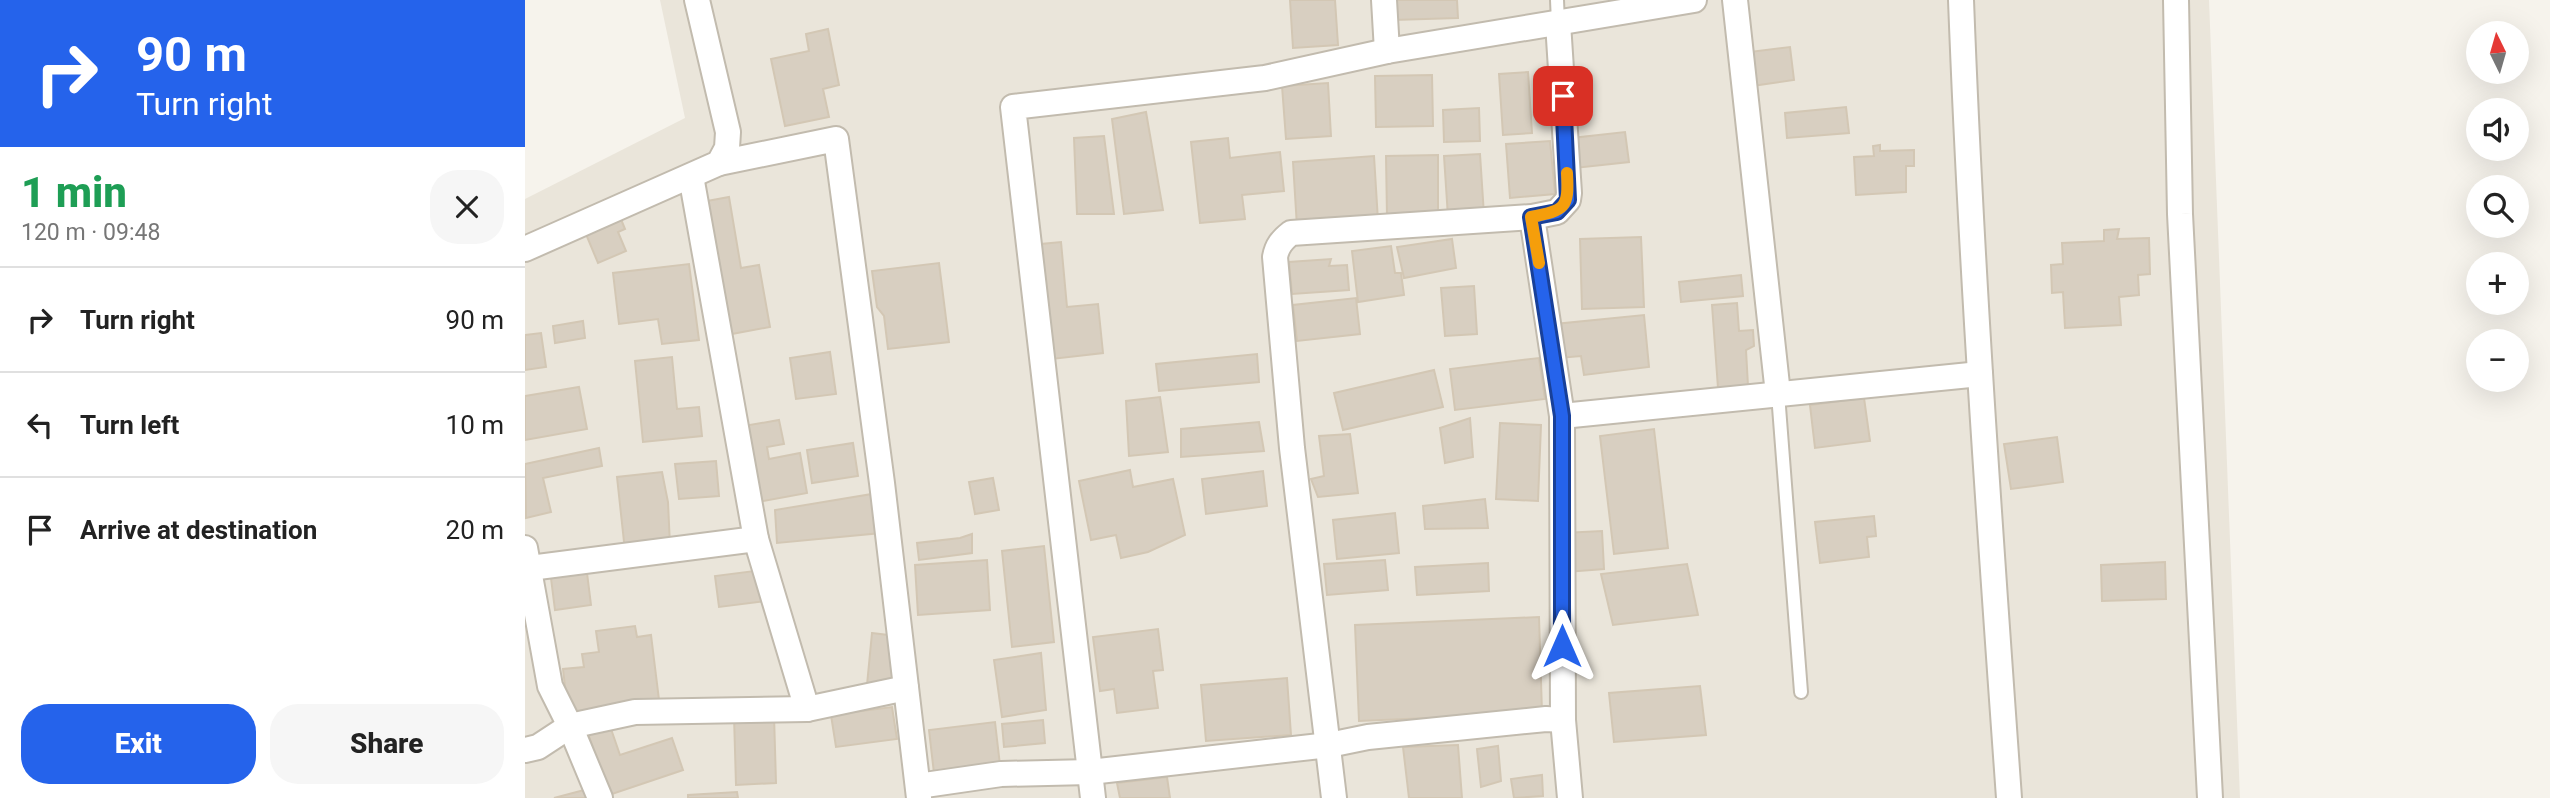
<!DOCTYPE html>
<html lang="en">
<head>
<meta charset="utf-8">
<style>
  :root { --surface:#fff; --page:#f6f6f6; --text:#222; --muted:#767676; --line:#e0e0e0; --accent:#2563eb }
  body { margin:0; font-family:Roboto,sans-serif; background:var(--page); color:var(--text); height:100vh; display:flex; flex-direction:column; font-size:26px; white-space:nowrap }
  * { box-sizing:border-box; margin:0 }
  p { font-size:23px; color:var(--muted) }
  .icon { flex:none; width:38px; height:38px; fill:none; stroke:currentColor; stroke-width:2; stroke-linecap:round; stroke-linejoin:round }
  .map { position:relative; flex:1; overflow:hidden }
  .sheet { display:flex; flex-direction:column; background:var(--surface); width:525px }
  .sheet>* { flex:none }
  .guide { background:#2563eb; color:#fff; overflow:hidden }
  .needle { width:46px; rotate:355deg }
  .fabs { position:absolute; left:1941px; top:21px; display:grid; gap:14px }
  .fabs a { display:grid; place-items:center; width:63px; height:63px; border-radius:50%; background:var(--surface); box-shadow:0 7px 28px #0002; font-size:35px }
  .pin { position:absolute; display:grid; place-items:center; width:60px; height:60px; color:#fff; margin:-30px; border-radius:14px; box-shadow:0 4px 10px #0006 }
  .me { position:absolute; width:77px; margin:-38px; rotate:0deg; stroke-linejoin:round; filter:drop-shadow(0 0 5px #0008) }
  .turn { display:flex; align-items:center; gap:24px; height:147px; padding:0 21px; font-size:32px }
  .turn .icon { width:91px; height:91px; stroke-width:2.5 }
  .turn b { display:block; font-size:49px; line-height:60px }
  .round { display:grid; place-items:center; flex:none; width:74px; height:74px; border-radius:28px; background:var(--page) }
  .summary { display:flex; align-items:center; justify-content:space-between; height:119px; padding:0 21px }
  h1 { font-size:42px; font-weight:800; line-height:52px; color:#1e9e55 }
  .cta { display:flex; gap:14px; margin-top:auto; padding:14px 21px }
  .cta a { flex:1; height:80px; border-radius:28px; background:var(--accent); color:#fff; font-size:28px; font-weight:800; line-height:80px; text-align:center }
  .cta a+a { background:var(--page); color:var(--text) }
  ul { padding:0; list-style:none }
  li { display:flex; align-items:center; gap:21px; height:105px; padding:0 21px; border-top:2px solid var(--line) }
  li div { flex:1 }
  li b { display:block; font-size:26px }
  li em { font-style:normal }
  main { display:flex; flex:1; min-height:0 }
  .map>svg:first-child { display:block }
  .residential { fill:#eae5da }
  .building { fill:#d8cfc1; stroke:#d3c7b4; stroke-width:2 }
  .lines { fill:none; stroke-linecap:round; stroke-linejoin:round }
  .service-casing { stroke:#c2bbae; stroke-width:16 }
  .minor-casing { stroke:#c2bbae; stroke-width:28 }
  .service { stroke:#fff; stroke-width:12 }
  .minor { stroke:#fff; stroke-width:24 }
  .route-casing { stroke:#184099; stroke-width:18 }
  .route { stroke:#2563eb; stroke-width:12 }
  .slow { stroke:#f59e0b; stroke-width:12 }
</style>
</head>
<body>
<main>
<section class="sheet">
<div class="guide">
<div class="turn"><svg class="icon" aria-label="right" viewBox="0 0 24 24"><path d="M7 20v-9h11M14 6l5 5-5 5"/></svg><div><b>90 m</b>Turn right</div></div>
</div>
<div class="summary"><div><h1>1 min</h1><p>120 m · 09:48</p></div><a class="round"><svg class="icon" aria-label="close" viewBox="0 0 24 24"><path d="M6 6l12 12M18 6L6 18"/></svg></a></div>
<ul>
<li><svg class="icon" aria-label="right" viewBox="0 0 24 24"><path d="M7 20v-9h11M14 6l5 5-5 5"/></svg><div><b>Turn right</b></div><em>90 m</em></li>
<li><svg class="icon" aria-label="left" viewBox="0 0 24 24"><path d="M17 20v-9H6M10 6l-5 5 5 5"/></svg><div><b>Turn left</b></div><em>10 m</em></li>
<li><svg class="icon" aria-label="arrive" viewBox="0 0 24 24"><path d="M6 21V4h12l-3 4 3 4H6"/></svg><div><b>Arrive at destination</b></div><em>20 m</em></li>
</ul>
<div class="cta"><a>Exit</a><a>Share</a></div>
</section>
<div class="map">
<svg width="2025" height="798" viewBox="0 0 2025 798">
  <rect width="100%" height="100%" fill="#f6f3ec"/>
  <polygon class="residential" points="135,0 1684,0 1715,798 0,798 0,199 160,118"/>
  <g class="building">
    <polygon points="765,0 810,0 813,45 768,48"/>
    <polygon points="867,0 932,0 933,18 868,20"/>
    <polygon points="303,29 314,85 298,89 304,117 260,126 246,59 284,51 281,34"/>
    <polygon points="1265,47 1269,80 1220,87 1216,53"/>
    <polygon points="1003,72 1007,133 978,135 974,74"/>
    <polygon points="907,75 908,126 851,127 850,76"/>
    <polygon points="803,83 806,136 761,139 757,86"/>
    <polygon points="1321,107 1324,133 1262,138 1260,113"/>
    <polygon points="954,108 955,141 919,142 918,110"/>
    <polygon points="621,112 638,210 599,214 587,119"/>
    <polygon points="1100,132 1104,162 1050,168 1047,138"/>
    <polygon points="579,136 589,214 552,214 549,138"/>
    <polygon points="703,138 705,158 755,152 759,191 717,195 720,219 675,223 666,142"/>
    <polygon points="1025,141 1030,194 985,198 981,144"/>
    <polygon points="1355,145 1355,151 1389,150 1389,166 1381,166 1381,192 1331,195 1329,157 1349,156 1348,146"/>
    <polygon points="955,154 959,215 923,217 919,156"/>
    <polygon points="913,155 913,215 862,216 861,156"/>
    <polygon points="849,156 853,221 772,227 768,162"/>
    <polygon points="204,197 216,268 234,265 245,327 196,336 171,203"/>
    <polygon points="93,212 100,229 93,232 101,251 73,263 58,227"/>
    <polygon points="1594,229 1592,239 1624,238 1625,274 1613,275 1614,295 1594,297 1596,325 1540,328 1538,292 1527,293 1526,265 1538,264 1537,243 1579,241 1579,230"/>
    <polygon points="1116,237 1119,307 1057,309 1055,239"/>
    <polygon points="927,239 931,268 879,278 872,247"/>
    <polygon points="536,242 542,307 573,304 578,353 527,359 516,244"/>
    <polygon points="866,246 870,273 876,273 879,295 833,302 827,251"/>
    <polygon points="806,259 804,266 822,265 824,290 767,294 764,262"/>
    <polygon points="414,263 424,342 363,349 359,316 352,307 347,271"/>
    <polygon points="164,264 174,340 137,344 133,319 94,324 88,273"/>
    <polygon points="1216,275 1218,296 1156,302 1154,282"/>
    <polygon points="949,286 952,334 920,336 916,288"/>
    <polygon points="831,298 835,334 772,341 768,305"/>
    <polygon points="1212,303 1214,331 1228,330 1229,346 1221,350 1223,386 1193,388 1187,305"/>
    <polygon points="1119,315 1124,367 1059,375 1056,356 1034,358 1030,324"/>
    <polygon points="58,321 60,338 30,343 28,326"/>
    <polygon points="16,333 21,367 0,370 0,335"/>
    <polygon points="305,352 311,394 271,399 265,358"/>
    <polygon points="732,354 734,382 634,391 631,364"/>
    <polygon points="147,357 152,409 174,407 177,436 118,442 110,361"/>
    <polygon points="1014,358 1020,399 930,410 925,369"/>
    <polygon points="909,370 918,407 818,430 809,393"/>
    <polygon points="54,387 62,429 0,440 0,396"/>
    <polygon points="635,397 643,452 604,456 601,401"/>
    <polygon points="1339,398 1345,441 1290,448 1285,405"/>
    <polygon points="945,418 948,457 920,463 915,428"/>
    <polygon points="254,420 259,444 242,447 244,459 275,453 282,493 228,503 213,427"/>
    <polygon points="734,422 739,451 656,457 656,429"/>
    <polygon points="975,423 1016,425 1013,501 971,499"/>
    <polygon points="1129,429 1143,548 1089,554 1075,436"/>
    <polygon points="825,434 833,493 793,497 786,479 799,476 794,436"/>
    <polygon points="1532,437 1538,482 1486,489 1479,444"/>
    <polygon points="328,443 333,476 287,483 282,450"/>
    <polygon points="74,448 77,466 18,478 26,512 1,518 0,464"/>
    <polygon points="191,461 194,496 154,499 150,464"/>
    <polygon points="605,470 608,487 648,479 660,535 623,552 596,558 591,535 566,540 554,481"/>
    <polygon points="738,471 742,506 681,514 677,479"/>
    <polygon points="137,472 143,502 145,546 100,551 92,477"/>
    <polygon points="468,478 474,510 450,514 444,482"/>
    <polygon points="347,494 356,533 252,543 250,510"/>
    <polygon points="960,499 963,528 900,529 898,506"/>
    <polygon points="870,513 874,553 812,559 808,520"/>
    <polygon points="1349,516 1351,536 1342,537 1344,557 1295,563 1290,522"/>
    <polygon points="1077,531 1079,569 1041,572 1038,533"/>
    <polygon points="447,534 447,553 394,560 392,543 435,538"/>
    <polygon points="519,546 529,642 487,647 477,551"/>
    <polygon points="462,560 465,610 393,615 390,565"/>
    <polygon points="860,560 863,590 802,595 799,564"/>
    <polygon points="1640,562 1641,599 1577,601 1576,565"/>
    <polygon points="963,563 964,591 892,595 890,567"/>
    <polygon points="1162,564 1173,615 1088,625 1076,574"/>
    <polygon points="61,565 66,605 30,610 25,570"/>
    <polygon points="237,570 241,601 194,607 190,576"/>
    <polygon points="1014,617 1017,713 834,721 830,625"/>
    <polygon points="110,626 112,637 126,635 134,700 43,713 38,669 59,667 57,654 74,652 71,631"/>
    <polygon points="633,629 638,670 628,671 633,708 592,713 589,689 575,691 568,637"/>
    <polygon points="347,633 363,635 370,678 342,685"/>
    <polygon points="516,653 521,710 477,717 469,660"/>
    <polygon points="762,678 766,735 681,741 676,685"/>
    <polygon points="1175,686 1181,735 1089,742 1084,693"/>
    <polygon points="367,707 372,739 311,747 306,715"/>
    <polygon points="249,715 251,783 211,785 209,716"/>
    <polygon points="518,720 520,743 479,747 477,724"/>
    <polygon points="470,722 476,774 410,782 404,730"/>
    <polygon points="85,726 95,755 147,738 158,770 84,795 63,733"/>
    <polygon points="933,745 937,798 884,798 878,747"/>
    <polygon points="973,746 976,781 956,787 952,749"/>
    <polygon points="1017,775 1018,796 989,798 986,779"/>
    <polygon points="642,777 645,798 595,798 592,783"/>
    <polygon points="63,789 66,798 29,798"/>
    <polygon points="212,792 213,798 163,798 163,795"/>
  </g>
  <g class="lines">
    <defs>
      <g id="service">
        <polyline points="1032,0 1033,23"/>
        <polyline points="1253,394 1276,692"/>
      </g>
      <g id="minor">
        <polyline points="859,0 862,51"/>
        <polyline points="1210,0 1253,394"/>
        <path d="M1436 0C1446 266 1465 532 1484 798"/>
        <polyline points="1651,0 1655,214 1685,798"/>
        <polyline points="194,163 311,139 357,483 394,798"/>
        <polyline points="166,176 231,539 282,709"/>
        <polyline points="1007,217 1037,416 1038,720 1045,798"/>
        <polyline points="0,249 194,163 202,148 203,132 172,0"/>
        <polyline points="1037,416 1455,374"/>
        <polyline points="0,548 25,686 45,726 75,798"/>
        <polyline points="5,568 231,539"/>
        <polyline points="0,750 13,747 45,726 110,712 282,709 381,688"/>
        <polyline points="393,786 476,774 565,772 804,745 843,737 1021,719 1038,720"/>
        <polyline points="568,798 488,107 740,78 862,51 1169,0"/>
        <path d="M809 798 767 448 750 257C752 246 757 240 766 233L1007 217 1032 212 1043 200 1044 193 1033 23"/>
      </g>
    </defs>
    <use href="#service" class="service-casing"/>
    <use href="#minor" class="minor-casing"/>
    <use href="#service" class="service"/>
    <use href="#minor" class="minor"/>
  </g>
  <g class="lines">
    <defs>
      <polyline id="route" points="1037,646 1037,416 1006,217 1032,212 1043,200 1038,96"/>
    </defs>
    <use href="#route" class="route-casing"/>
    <use href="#route" class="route"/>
    <path class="slow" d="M1014 263 1006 217C1040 210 1044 209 1042 173"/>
  </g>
</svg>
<div class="fabs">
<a><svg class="needle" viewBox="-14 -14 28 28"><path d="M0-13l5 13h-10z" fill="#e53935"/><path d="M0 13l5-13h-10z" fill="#767676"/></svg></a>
<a><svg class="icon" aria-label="sound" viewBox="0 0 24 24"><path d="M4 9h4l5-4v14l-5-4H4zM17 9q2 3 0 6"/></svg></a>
<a><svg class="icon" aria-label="search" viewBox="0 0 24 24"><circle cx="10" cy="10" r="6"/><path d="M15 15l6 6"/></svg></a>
<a>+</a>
<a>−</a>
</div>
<div class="pin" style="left:1038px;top:96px;background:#d93025"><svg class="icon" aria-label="arrive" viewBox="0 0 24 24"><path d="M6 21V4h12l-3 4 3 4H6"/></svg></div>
<svg class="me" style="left:1037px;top:646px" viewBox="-20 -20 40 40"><path d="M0-17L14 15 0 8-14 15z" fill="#2563eb" stroke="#fff" stroke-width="4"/></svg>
</div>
</main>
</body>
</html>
